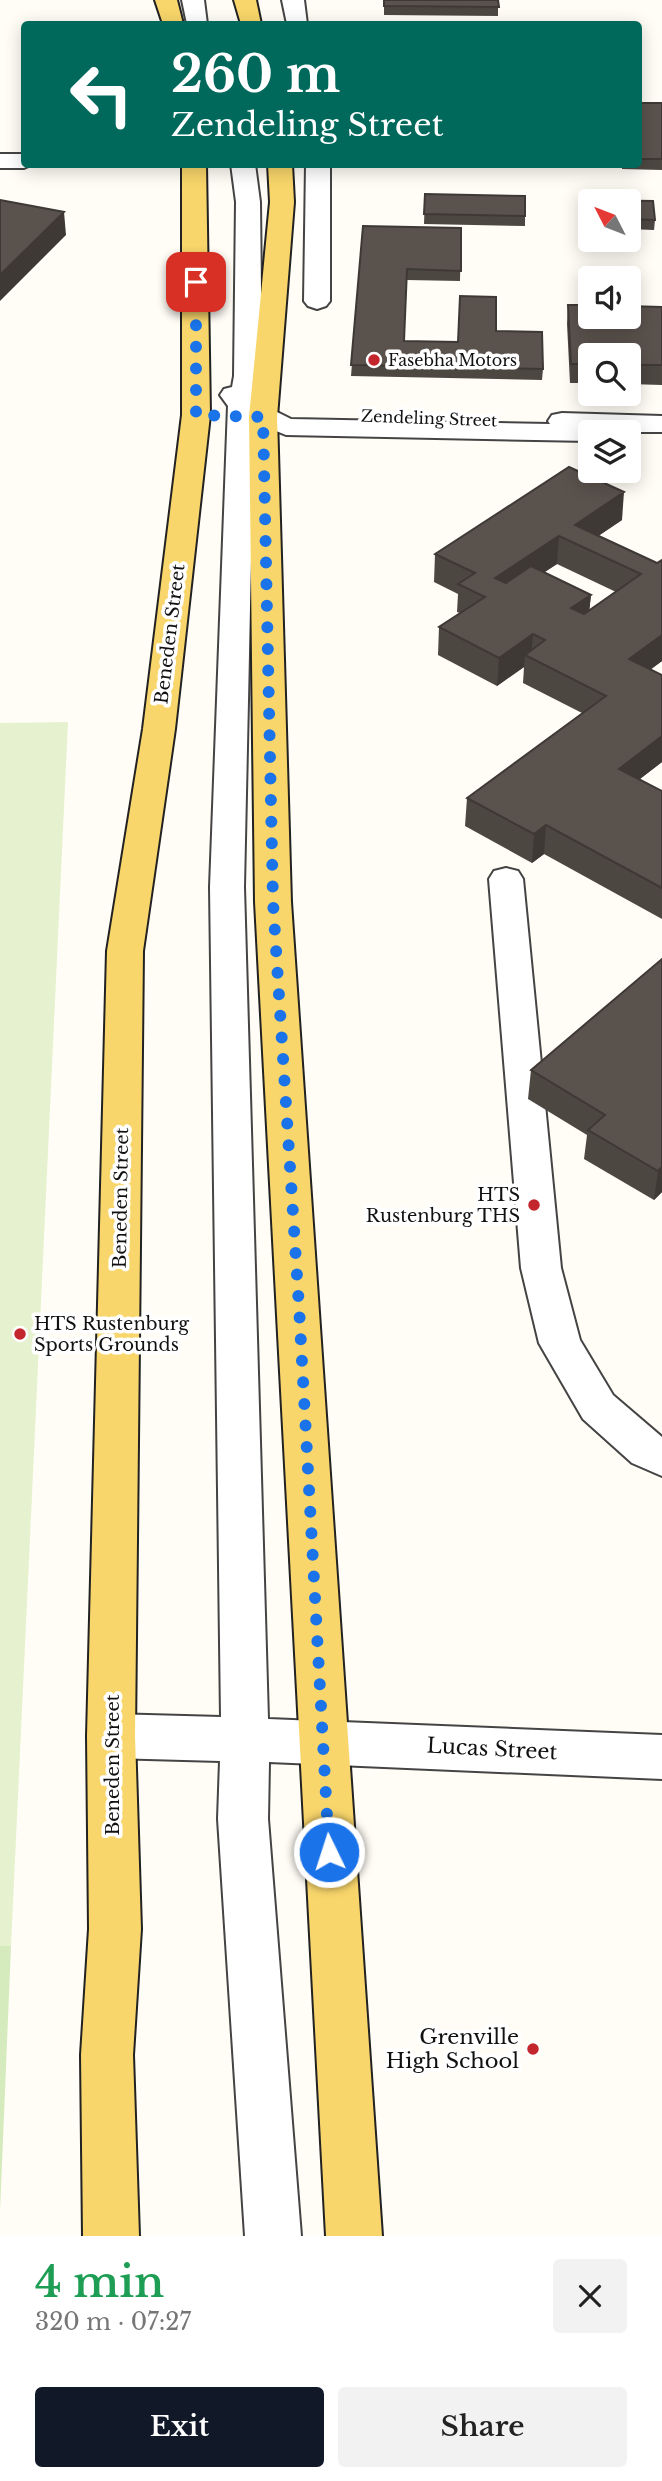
<!DOCTYPE html>
<html lang="en">
<head>
<meta charset="utf-8">
<style>
  :root { --surface:#fff; --page:#f2f2f2; --text:#222; --muted:#767676; --accent:#111827 }
  body { margin:0; font-family:"Libre Baskerville",serif; background:var(--page); color:var(--text); height:100vh; display:flex; flex-direction:column; font-size:26px; white-space:nowrap }
  * { box-sizing:border-box; margin:0 }
  p { font-size:23px; color:var(--muted) }
  .icon { flex:none; width:38px; height:38px; fill:none; stroke:currentColor; stroke-width:2; stroke-linecap:round; stroke-linejoin:round }
  .map { position:relative; height:2236px; overflow:hidden }
  .side { display:flex; flex-direction:column; background:var(--surface); flex:1 }
  .side>* { flex:none }
  .guide { position:absolute; left:21px; top:21px; width:621px; height:147px; border-radius:7px; box-shadow:0 4px 18px #0003; background:#00695c; color:#fff; overflow:hidden }
  .needle { width:46px; rotate:312deg }
  .buttons { position:absolute; left:578px; top:189px; display:grid; gap:14px }
  .buttons a { display:grid; place-items:center; width:63px; height:63px; border-radius:7px; background:var(--surface); box-shadow:0 4px 18px #0003; font-size:35px }
  .pin { position:absolute; display:grid; place-items:center; width:60px; height:60px; color:#fff; margin:-30px; border-radius:14px; box-shadow:0 4px 10px #0006 }
  .me { position:absolute; width:77px; margin:-38px; rotate:356deg; stroke-linejoin:round; filter:drop-shadow(0 0 5px #0008) }
  .turn { display:flex; align-items:center; gap:24px; height:147px; padding:0 35px; font-size:32px }
  .turn .icon { width:91px; height:91px; stroke-width:2.5 }
  .turn b { display:block; font-size:49px; line-height:60px }
  .round { display:grid; place-items:center; flex:none; width:74px; height:74px; border-radius:7px; background:var(--page) }
  .headline { display:flex; align-items:center; justify-content:space-between; height:119px; padding:0 35px }
  h1 { font-size:42px; font-weight:600; line-height:52px; color:#1e9e55 }
  .cta { display:flex; gap:14px; margin-top:auto; padding:14px 35px }
  .cta a { flex:1; height:80px; border-radius:7px; background:var(--accent); color:#fff; font-size:28px; font-weight:600; line-height:80px; text-align:center }
  .cta a+a { background:var(--page); color:var(--text) }
  .map>svg:first-child { display:block }
  .green { fill:#d5ebbd }
  .pitch { fill:#e6f2cf }
  .lines { fill:none; stroke-linecap:round; stroke-linejoin:round }
  .minor-casing { stroke:#444; stroke-width:4 }
  .major-casing { stroke:#222; stroke-width:4 }
  .minor { fill:#fff; fill-rule:evenodd }
  .major { fill:#f9d66b; fill-rule:evenodd }
  .wall { fill:#4d4742; fill-rule:evenodd }
  .shaded-wall { fill:#3f3936 }
  .building { fill:#5a524d; stroke:#3f3936; stroke-width:2; fill-rule:evenodd }
  .route { stroke:#1a73e8; stroke-width:12; stroke-dasharray:0 21.6 }
  .poi-dot { fill:#c4262e; stroke:#fff; stroke-width:2.5 }
  .labels { text-anchor:middle; stroke-width:7; stroke-linejoin:round; paint-order:stroke }
  .far-poi-label { font-size:16px; fill:#111; stroke:#fff; text-anchor:start }
  .far-street-label { font-size:16px; fill:#111; stroke:#fff }
  .street-label { font-size:18px; fill:#111; stroke:#fff }
  .poi-label { font-size:18px; fill:#111; stroke:#fff; text-anchor:end }
  .near-street-label { font-size:21px; fill:#111; stroke:#fff }
  .near-poi-label { font-size:21px; fill:#111; stroke:#fff; text-anchor:end }
</style>
</head>
<body>
<div class="map">
<svg width="662" height="2236" viewBox="0 0 662 2236">
  <rect width="100%" height="100%" fill="#fffdf5"/>
  <polygon class="green" points="0,1946 11,1946 0,2212"/>
  <polygon class="pitch" points="68,722 11,1946 0,1946 0,723"/>
  <g class="lines">
    <defs>
      <g id="minor">
        <polygon points="182,0 204,0 207,24 187,24"/>
        <polygon points="282,0 304,0 307,24 287,24"/>
        <polygon points="0,154 24,154 24,164 33,164 24,168 0,168"/>
        <polygon points="231,164 255,164 260,202 262,376 257,402 291,419 550,424 548,421 552,415 562,413 662,416 662,432 590,432 590,441 286,435 254,422 244,887 268,1719 662,1735 662,1779 269,1762 268,1819 301,2236 245,2236 218,1819 220,1761 111,1758 94,1751 87,1736 94,1721 111,1714 221,1717 210,887 228,406 220,395 224,389 232,387 234,376 236,202"/>
        <polygon points="306,164 330,164 330,301 326,306 317,309 308,306 304,301"/>
        <polygon points="506,868 518,871 523,879 561,1268 580,1340 613,1395 662,1437 662,1476 632,1463 583,1419 539,1343 521,1268 489,879 494,871"/>
      </g>
      <g id="major">
        <polygon points="155,0 177,0 183,24 163,24"/>
        <polygon points="234,0 256,0 261,24 241,24"/>
        <polygon points="182,164 206,164 210,415 175,729 143,951 135,1736 141,1929 133,2055 139,2236 83,2236 81,2055 89,1929 87,1736 107,951 143,729 182,415"/>
        <polygon points="268,164 292,164 294,202 277,417 291,902 382,2236 326,2236 255,902 249,417 270,202"/>
      </g>
    </defs>
    <use href="#minor" class="minor-casing"/>
    <use href="#major" class="major-casing"/>
    <use href="#minor" class="minor"/>
    <use href="#major" class="major"/>
  </g>
  <g class="wall">
    <polygon points="384,0 498,0 498,16 384,15"/>
    <polygon points="639,103 662,103 662,170 622,169 622,164 639,164"/>
    <polygon points="425,194 525,216 525,226 424,224"/>
    <polygon points="588,200 653,201 655,220 654,230 628,229 628,201 590,201 590,229 589,229 587,211"/>
    <polygon points="363,226 461,228 460,281 407,280 404,341 458,342 496,331 543,369 542,380 351,376"/>
    <polygon points="568,305 662,307 662,385 628,384 628,355 590,355 590,383 570,383 567,324"/>
    <path d="M622 520 598 536 657 563 662 560V661L650 670 662 675V762L640 779 662 791V919L544 854 532 863 465 826 467 798 582 713 523 683 524 667 497 686 438 655 439 627 460 613 457 612 458 594 434 582 435 554ZM557 564 616 592 589 611 591 595 544 572Z"/>
    <polygon points="662,959 662,1192 654,1200 584,1159 587,1135 528,1099 531,1070"/>
  </g>
  <g class="shaded-wall">
    <polygon points="64,212 66,235 0,301 0,275"/>
    <polygon points="624,492 622,520 582,547 575,525"/>
    <polygon points="559,536 557,564 494,606 495,578"/>
    <polygon points="591,595 588,623 571,608"/>
    <polygon points="533,634 531,658 525,655 524,667 497,686 499,658"/>
    <polygon points="662,635 662,661 626,687 629,659"/>
    <polygon points="662,736 662,762 616,797 619,769"/>
    <polygon points="546,825 544,854 532,863 534,834"/>
    <polygon points="662,1167 662,1192 654,1200 658,1171"/>
  </g>
  <g class="building">
    <polygon points="384,0 498,0 499,7 384,6"/>
    <polygon points="530,22 577,23 577,24 530,24"/>
    <rect x="639" y="103" width="23" height="56"/>
    <polygon points="425,194 525,196 525,216 424,214"/>
    <polygon points="0,200 64,212 0,275"/>
    <polygon points="588,200 653,201 655,220 628,219 628,201 590,201 590,218"/>
    <polygon points="363,226 461,228 461,271 407,269 404,341 458,342 460,296 496,297 496,331 542,332 543,369 351,365"/>
    <polygon points="568,305 590,305 590,317 628,317 628,306 662,307 662,365 628,365 628,355 590,355 590,364 571,364"/>
    <path d="M569 467 624 492 575 525 657 563 662 560V635L629 659 662 675V736L619 769 662 791V888L546 825 534 834 467 798 606 696 525 655 545 640 533 634 499 658 439 627 485 597 458 584 475 573 435 554ZM559 536 641 574 584 614 571 608 591 595 531 566 506 583 495 578Z"/>
    <polygon points="662,959 662,1167 658,1171 588,1130 605,1115 531,1070"/>
  </g>
  <g class="lines">
    <polyline class="route" points="196,282 196,415 263,417 273,902 299,1307 329,1852"/>
  </g>
  <g class="poi-dot">
    <circle cx="374" cy="360" r="7"/>
    <circle cx="534" cy="1205" r="7"/>
    <circle cx="20" cy="1334" r="7"/>
    <circle cx="533" cy="2049" r="7"/>
  </g>
  <g class="labels">
    <g class="far-poi-label">
      <text x="388" y="366">Fasebha Motors</text>
    </g>
    <g class="far-street-label">
      <text transform="translate(429 418) rotate(2)" y="6">Zendeling Street</text>
    </g>
    <g class="street-label">
      <text transform="translate(170 634) rotate(-83)" y="6">Beneden Street</text>
      <text transform="translate(121 1198) rotate(-89)" y="6">Beneden Street</text>
      <text transform="translate(113 1765) rotate(-90)" y="6">Beneden Street</text>
    </g>
    <g class="poi-label">
      <text x="520" y="1201">HTS<tspan x="520" dy="21">Rustenburg THS</tspan></text>
      <text x="34" y="1330" text-anchor="start">HTS Rustenburg<tspan x="34" dy="21">Sports Grounds</tspan></text>
    </g>
    <g class="near-street-label">
      <text transform="translate(492 1749) rotate(3)" y="7">Lucas Street</text>
    </g>
    <g class="near-poi-label">
      <text x="519" y="2044">Grenville<tspan x="519" dy="24">High School</tspan></text>
    </g>
  </g>
</svg>
<div class="buttons">
<a><svg class="needle" viewBox="-14 -14 28 28"><path d="M0-13l5 13h-10z" fill="#e53935"/><path d="M0 13l5-13h-10z" fill="#767676"/></svg></a>
<a><svg class="icon" aria-label="sound" viewBox="0 0 24 24"><path d="M4 9h4l5-4v14l-5-4H4zM17 9q2 3 0 6"/></svg></a>
<a><svg class="icon" aria-label="search" viewBox="0 0 24 24"><circle cx="10" cy="10" r="6"/><path d="M15 15l6 6"/></svg></a>
<a><svg class="icon" aria-label="layers" viewBox="0 0 24 24"><path d="M12 4l9 5-9 5-9-5zM3 14l9 5 9-5"/></svg></a>
</div>
<div class="pin" style="left:196px;top:282px;background:#d93025"><svg class="icon" aria-label="arrive" viewBox="0 0 24 24"><path d="M6 21V4h12l-3 4 3 4H6"/></svg></div>
<svg class="me" style="left:329px;top:1852px" viewBox="-20 -20 40 40"><circle r="17" fill="#1a73e8" stroke="#fff" stroke-width="3"/><path d="M0-11L8 9 0 5-8 9z" fill="#fff"/></svg>
<div class="guide">
<div class="turn"><svg class="icon" aria-label="left" viewBox="0 0 24 24"><path d="M17 20v-9H6M10 6l-5 5 5 5"/></svg><div><b>260 m</b>Zendeling Street</div></div>
</div>
</div>
<section class="side">
<div class="headline"><div><h1>4 min</h1><p>320 m · 07:27</p></div><a class="round"><svg class="icon" aria-label="close" viewBox="0 0 24 24"><path d="M6 6l12 12M18 6L6 18"/></svg></a></div>
<div class="cta"><a>Exit</a><a>Share</a></div>
</section>
</body>
</html>
